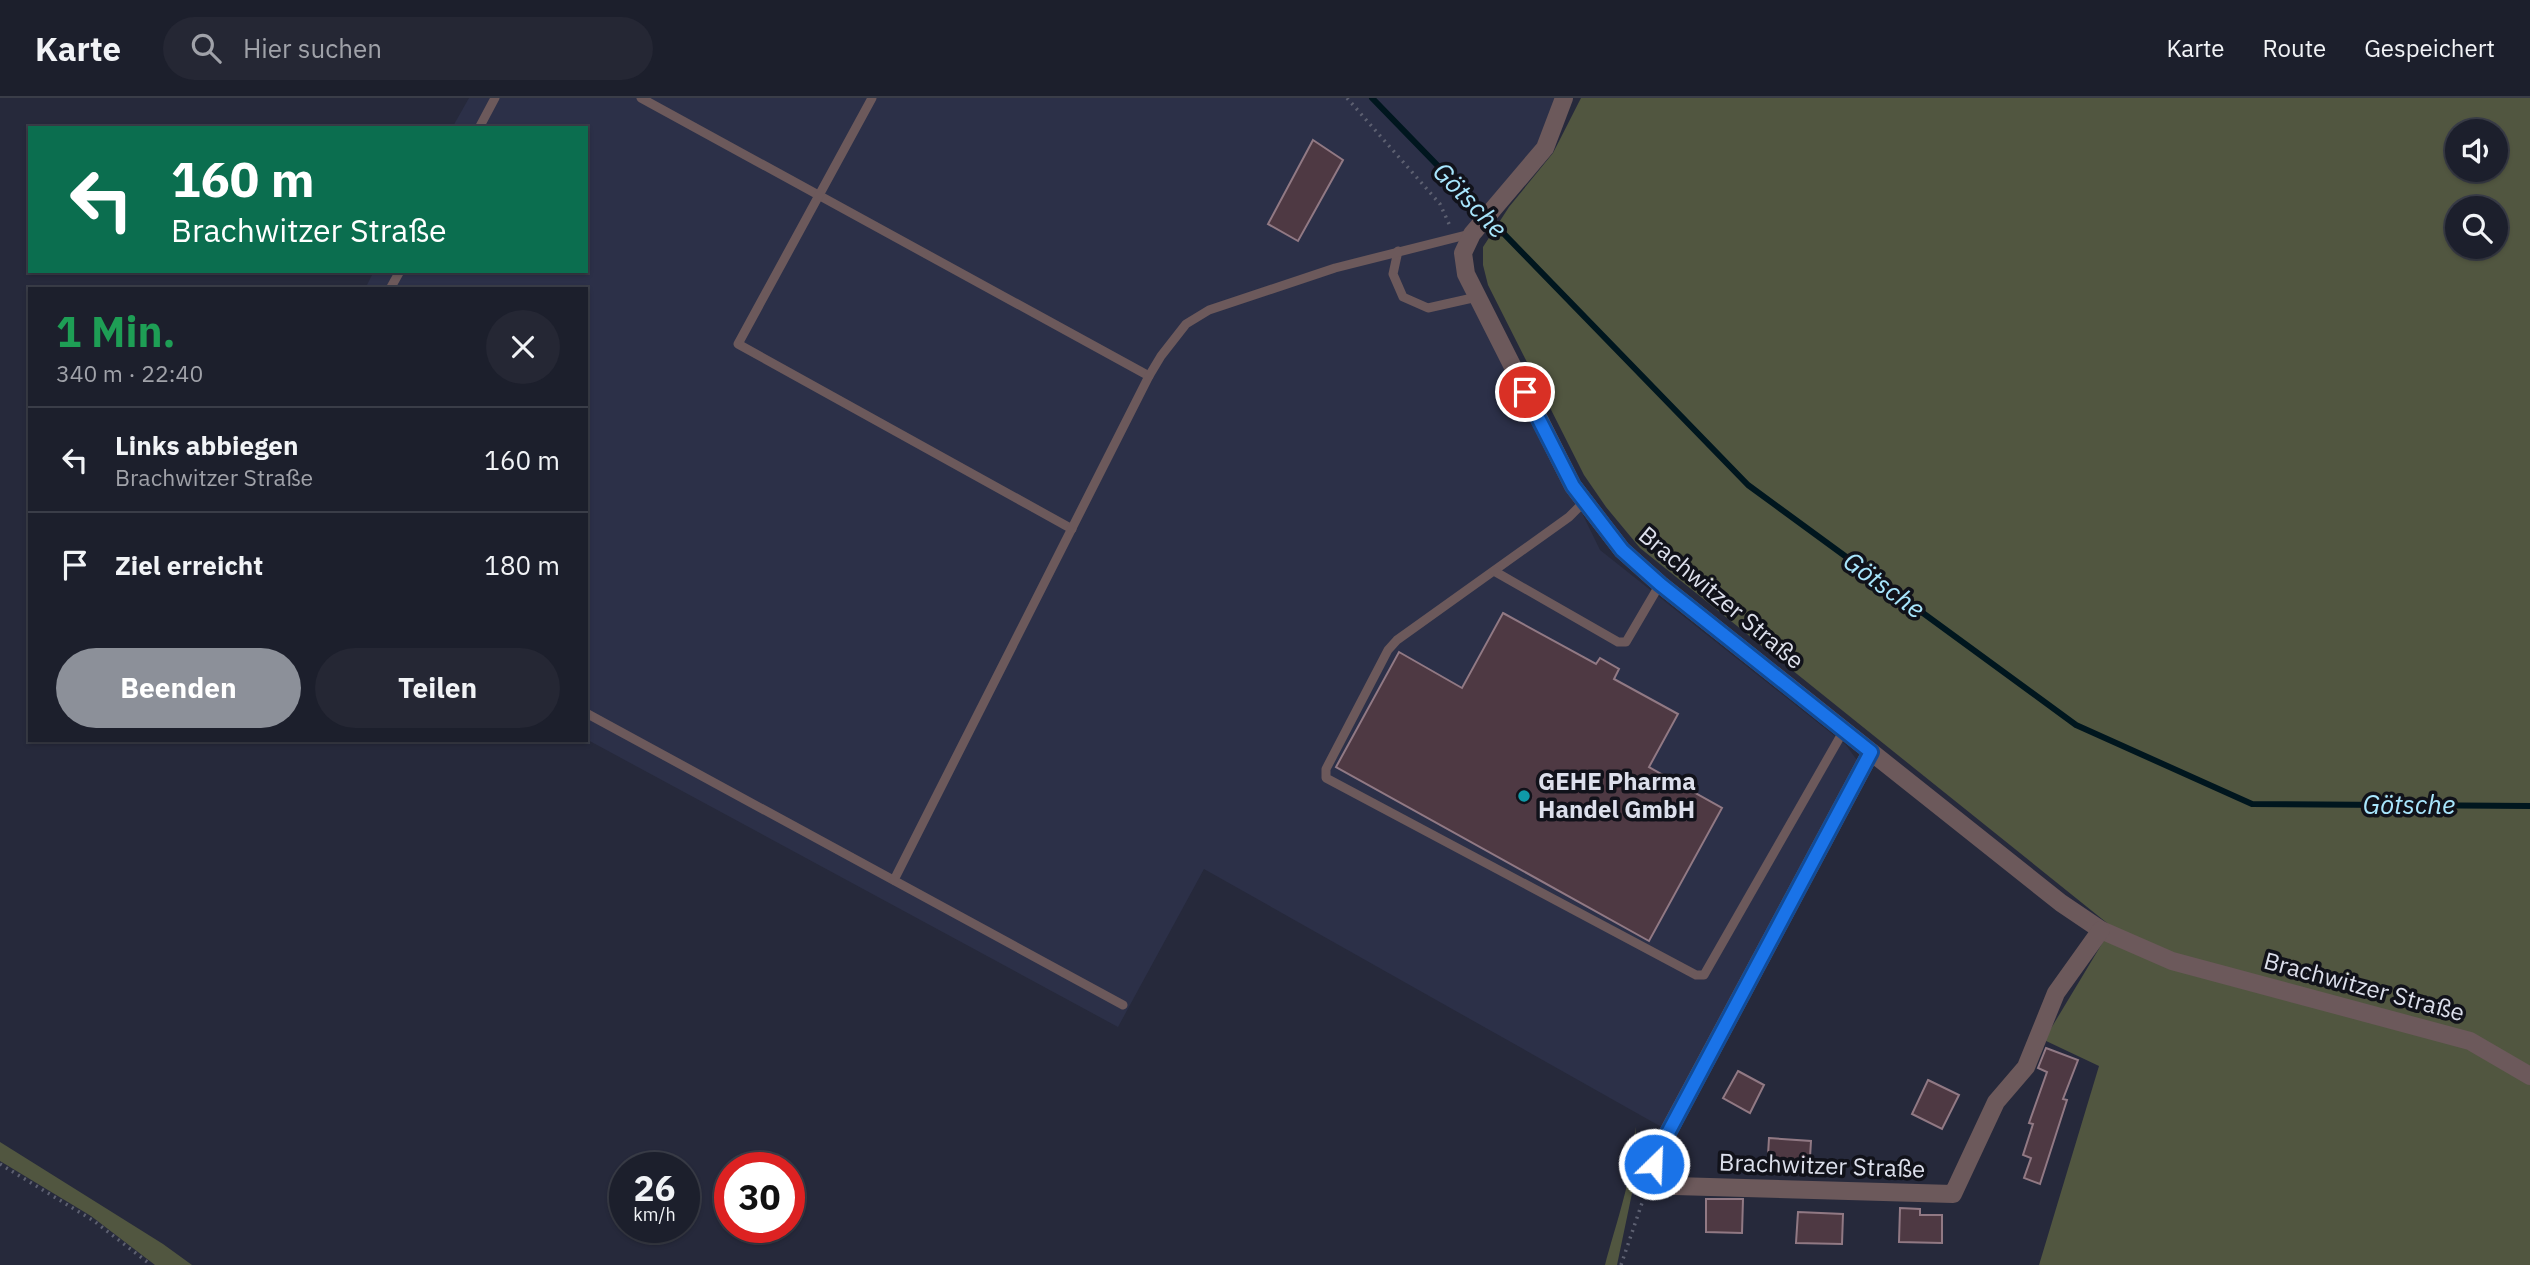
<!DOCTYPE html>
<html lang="de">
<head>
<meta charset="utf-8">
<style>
  :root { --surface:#1c1f2c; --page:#252734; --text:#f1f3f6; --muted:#a0a2a9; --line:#3a3d48; --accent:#8c9099 }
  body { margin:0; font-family:"IBM Plex Sans",sans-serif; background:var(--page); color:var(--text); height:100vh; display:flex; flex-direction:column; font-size:26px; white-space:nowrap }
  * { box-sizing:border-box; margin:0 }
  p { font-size:23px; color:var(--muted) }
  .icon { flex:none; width:38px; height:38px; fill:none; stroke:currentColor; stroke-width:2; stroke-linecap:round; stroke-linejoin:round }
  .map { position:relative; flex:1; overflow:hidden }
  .sheet { position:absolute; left:28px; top:189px; width:560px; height:455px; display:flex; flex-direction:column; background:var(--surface); border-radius:0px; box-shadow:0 2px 5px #0004,0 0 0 2px var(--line) }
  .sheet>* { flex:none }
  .guide { position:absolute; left:28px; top:28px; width:560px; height:147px; border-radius:0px; box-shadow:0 2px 5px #0004,0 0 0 2px var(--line); background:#0b6e4f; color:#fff; overflow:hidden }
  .fabs { position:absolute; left:2445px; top:21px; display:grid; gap:14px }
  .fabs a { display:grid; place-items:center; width:63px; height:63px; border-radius:50%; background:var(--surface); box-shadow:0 2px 5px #0004,0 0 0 2px var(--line); font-size:35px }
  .speed { position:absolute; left:609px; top:1054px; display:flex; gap:14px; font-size:35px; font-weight:700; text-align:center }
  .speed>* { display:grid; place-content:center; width:91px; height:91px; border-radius:50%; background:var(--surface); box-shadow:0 2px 5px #0004,0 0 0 2px var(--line); line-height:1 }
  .speed small { font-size:18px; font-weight:400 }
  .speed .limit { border:10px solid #d22; background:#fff; color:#111 }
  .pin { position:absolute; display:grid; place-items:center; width:60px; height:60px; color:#fff; margin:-30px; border:4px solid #fff; border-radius:50%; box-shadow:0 2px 7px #0007 }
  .me { position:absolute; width:77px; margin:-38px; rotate:24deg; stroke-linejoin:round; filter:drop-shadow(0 0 5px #0008) }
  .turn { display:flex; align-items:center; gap:24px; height:147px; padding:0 28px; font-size:32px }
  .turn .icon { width:91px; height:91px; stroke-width:2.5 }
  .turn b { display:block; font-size:49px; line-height:60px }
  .round { display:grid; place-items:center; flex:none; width:74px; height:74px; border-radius:37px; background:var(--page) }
  .headline { display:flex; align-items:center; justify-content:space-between; height:119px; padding:0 28px }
  h1 { font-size:42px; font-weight:700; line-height:52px; color:#1e9e55 }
  .primary-button { display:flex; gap:14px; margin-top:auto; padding:14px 28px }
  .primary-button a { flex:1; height:80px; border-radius:42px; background:var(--accent); color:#fff; font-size:28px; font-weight:700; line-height:80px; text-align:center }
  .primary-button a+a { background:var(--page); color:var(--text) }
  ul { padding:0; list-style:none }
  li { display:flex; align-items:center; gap:21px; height:105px; padding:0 28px; border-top:2px solid var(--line) }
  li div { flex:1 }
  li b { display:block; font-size:26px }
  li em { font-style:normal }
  header { display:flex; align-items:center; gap:42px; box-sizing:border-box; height:98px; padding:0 35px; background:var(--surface); border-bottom:2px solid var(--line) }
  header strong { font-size:33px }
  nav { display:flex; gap:38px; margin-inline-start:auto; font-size:24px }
  .search { width:490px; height:63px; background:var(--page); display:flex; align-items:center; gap:18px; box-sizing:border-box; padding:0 24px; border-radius:38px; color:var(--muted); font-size:26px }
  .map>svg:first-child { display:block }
  .built { fill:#2c3048 }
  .green { fill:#515640; fill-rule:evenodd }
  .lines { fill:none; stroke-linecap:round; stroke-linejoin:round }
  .stream { stroke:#00161e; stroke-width:6 }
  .building { fill:#4e3943; stroke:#917984; stroke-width:2 }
  .path { stroke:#5d6071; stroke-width:3.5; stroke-dasharray:2 5; stroke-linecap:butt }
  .service { stroke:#6c595b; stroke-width:9 }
  .minor { stroke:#6c595b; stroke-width:18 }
  .route-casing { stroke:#114b97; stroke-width:18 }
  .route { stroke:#1a73e8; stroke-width:12 }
  .culture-dot { fill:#0f9aa8; stroke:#11121a; stroke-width:2.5 }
  .labels { text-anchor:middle; stroke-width:7; stroke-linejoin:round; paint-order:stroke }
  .street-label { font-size:24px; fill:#dcdfeb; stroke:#11121a }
  .poi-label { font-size:24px; font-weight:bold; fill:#dcdfeb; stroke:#11121a; text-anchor:start }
  .water-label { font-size:26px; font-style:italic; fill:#a8e6fd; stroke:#11121a }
</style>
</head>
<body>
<header>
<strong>Karte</strong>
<div class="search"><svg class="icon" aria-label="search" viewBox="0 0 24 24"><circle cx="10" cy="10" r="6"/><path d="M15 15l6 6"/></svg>Hier suchen</div>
<nav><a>Karte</a><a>Route</a><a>Gespeichert</a></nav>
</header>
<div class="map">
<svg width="2530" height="1167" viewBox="0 0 2530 1167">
  <rect width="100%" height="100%" fill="#26293b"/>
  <polygon class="built" points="469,0 1564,0 1545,50 1472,136 1466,176 1600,452 1846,647 1859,665 1665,1031 1204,771 1118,929 586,641 586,191 365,191 374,173 586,173 586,30 452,30"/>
  <g class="green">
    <path d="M1581 0H2530V1167H2039L2099 968 2044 942 2112 829 1640 450 1606 409 1584 377 1488 187 1483 167V149L1509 109 1553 55ZM2457 33H2496V72H2457ZM2457 110H2496V149H2457Z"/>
    <path d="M1635 1029 1640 1057 1617 1167H1605C1614 1132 1638 1062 1635 1029Z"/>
    <polygon points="0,1044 163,1146 192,1167 155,1167 91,1118 0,1063"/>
  </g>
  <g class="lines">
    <polyline class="stream" points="1372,0 1748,387 2076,627 2252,706 2530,708"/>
  </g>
  <g class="building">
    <polygon points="1313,42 1343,62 1298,143 1268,126"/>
    <polygon points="1503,515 1596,566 1600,560 1619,571 1614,581 1678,616 1649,669 1722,710 1649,843 1336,669 1399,554 1462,590"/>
    <polygon points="2046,950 2078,962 2063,1001 2067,1002 2040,1086 2024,1080 2031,1060 2023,1057 2033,1026 2029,1025 2047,974 2038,970"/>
    <polygon points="1738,973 1764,987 1750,1015 1723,1000"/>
    <polygon points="1928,982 1959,997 1942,1031 1912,1016"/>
    <polygon points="1769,1040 1811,1043 1809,1076 1767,1074"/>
    <polygon points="1706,1101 1743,1101 1742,1135 1706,1134"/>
    <polygon points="1900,1110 1920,1111 1920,1117 1942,1117 1942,1145 1899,1144"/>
    <polygon points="1798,1114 1843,1116 1842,1146 1796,1145"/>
  </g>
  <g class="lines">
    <g class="path">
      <polyline points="1347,0 1440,106 1450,128"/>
      <polyline points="0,1066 94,1123 151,1167"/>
      <polyline points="1621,1167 1643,1102 1649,1094"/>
    </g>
    <g class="service">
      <polyline points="641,0 1149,278"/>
      <polyline points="872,0 738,246 1072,431"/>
      <polyline points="479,30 495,0"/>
      <polyline points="1398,153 1393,176 1403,199 1428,210 1477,199"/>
      <polyline points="390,191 400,173"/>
      <polyline points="1583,405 1569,419 1397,542 1388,552 1326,671 1326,680 1696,877 1704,877 1844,632"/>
      <polyline points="1494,473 1618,544 1626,544 1660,486"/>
      <polyline points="586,615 1123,907"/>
      <polyline points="894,782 1149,278 1161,258 1186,226 1209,212 1335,170 1470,136"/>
    </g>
    <g class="minor">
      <polyline points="1564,0 1545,50 1472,136 1463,155 1466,176 1573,388 1622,452 1660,486 2061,805 2101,832 2172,863 2470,943 2530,978"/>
      <polyline points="1871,654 1656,1057 1655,1073 1658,1080 1675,1088 1953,1096 1996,1004 2026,969 2056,895 2101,832"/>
    </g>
  </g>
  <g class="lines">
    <defs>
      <polyline id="route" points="1525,294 1573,388 1622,452 1660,486 1871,654 1669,1033 1656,1057 1654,1066"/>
    </defs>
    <use href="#route" class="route-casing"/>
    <use href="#route" class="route"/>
  </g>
  <circle class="culture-dot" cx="1524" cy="698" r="7"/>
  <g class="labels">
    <g class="street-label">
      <text transform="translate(1721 500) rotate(40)" y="8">Brachwitzer Straße</text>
      <text transform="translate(2364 889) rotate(15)" y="8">Brachwitzer Straße</text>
      <text transform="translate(1822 1068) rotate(2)" y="8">Brachwitzer Straße</text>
    </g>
    <g class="poi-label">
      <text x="1538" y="692">GEHE Pharma<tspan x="1538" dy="28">Handel GmbH</tspan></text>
    </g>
    <g class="water-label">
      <text transform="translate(1470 102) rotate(46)" y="9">Götsche</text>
      <text transform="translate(1884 487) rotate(36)" y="9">Götsche</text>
      <text x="2409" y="716">Götsche</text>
    </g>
  </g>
</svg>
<div class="fabs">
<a><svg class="icon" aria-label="sound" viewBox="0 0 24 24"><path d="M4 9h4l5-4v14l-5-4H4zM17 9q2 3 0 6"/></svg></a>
<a><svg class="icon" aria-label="search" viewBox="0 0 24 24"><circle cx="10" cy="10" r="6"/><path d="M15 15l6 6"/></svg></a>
</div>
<div class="speed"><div>26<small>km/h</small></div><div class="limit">30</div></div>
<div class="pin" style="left:1525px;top:294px;background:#d93025"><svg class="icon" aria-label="arrive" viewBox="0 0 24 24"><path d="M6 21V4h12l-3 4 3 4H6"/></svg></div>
<svg class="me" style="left:1654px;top:1066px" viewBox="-20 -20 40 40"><circle r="17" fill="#1a73e8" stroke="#fff" stroke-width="3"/><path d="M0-11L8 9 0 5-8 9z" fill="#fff"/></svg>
<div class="guide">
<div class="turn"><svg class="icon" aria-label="left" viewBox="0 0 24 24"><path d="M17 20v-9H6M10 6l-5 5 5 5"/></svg><div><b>160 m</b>Brachwitzer Straße</div></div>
</div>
<section class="sheet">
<div class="headline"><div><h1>1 Min.</h1><p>340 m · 22:40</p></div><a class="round"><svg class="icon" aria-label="close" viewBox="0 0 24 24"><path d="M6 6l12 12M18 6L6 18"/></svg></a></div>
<ul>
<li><svg class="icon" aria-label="left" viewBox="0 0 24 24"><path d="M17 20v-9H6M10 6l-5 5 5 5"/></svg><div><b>Links abbiegen</b><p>Brachwitzer Straße</p></div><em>160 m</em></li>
<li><svg class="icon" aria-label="arrive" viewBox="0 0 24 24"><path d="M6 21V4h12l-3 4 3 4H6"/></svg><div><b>Ziel erreicht</b></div><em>180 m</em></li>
</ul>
<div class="primary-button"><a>Beenden</a><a>Teilen</a></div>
</section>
</div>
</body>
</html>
